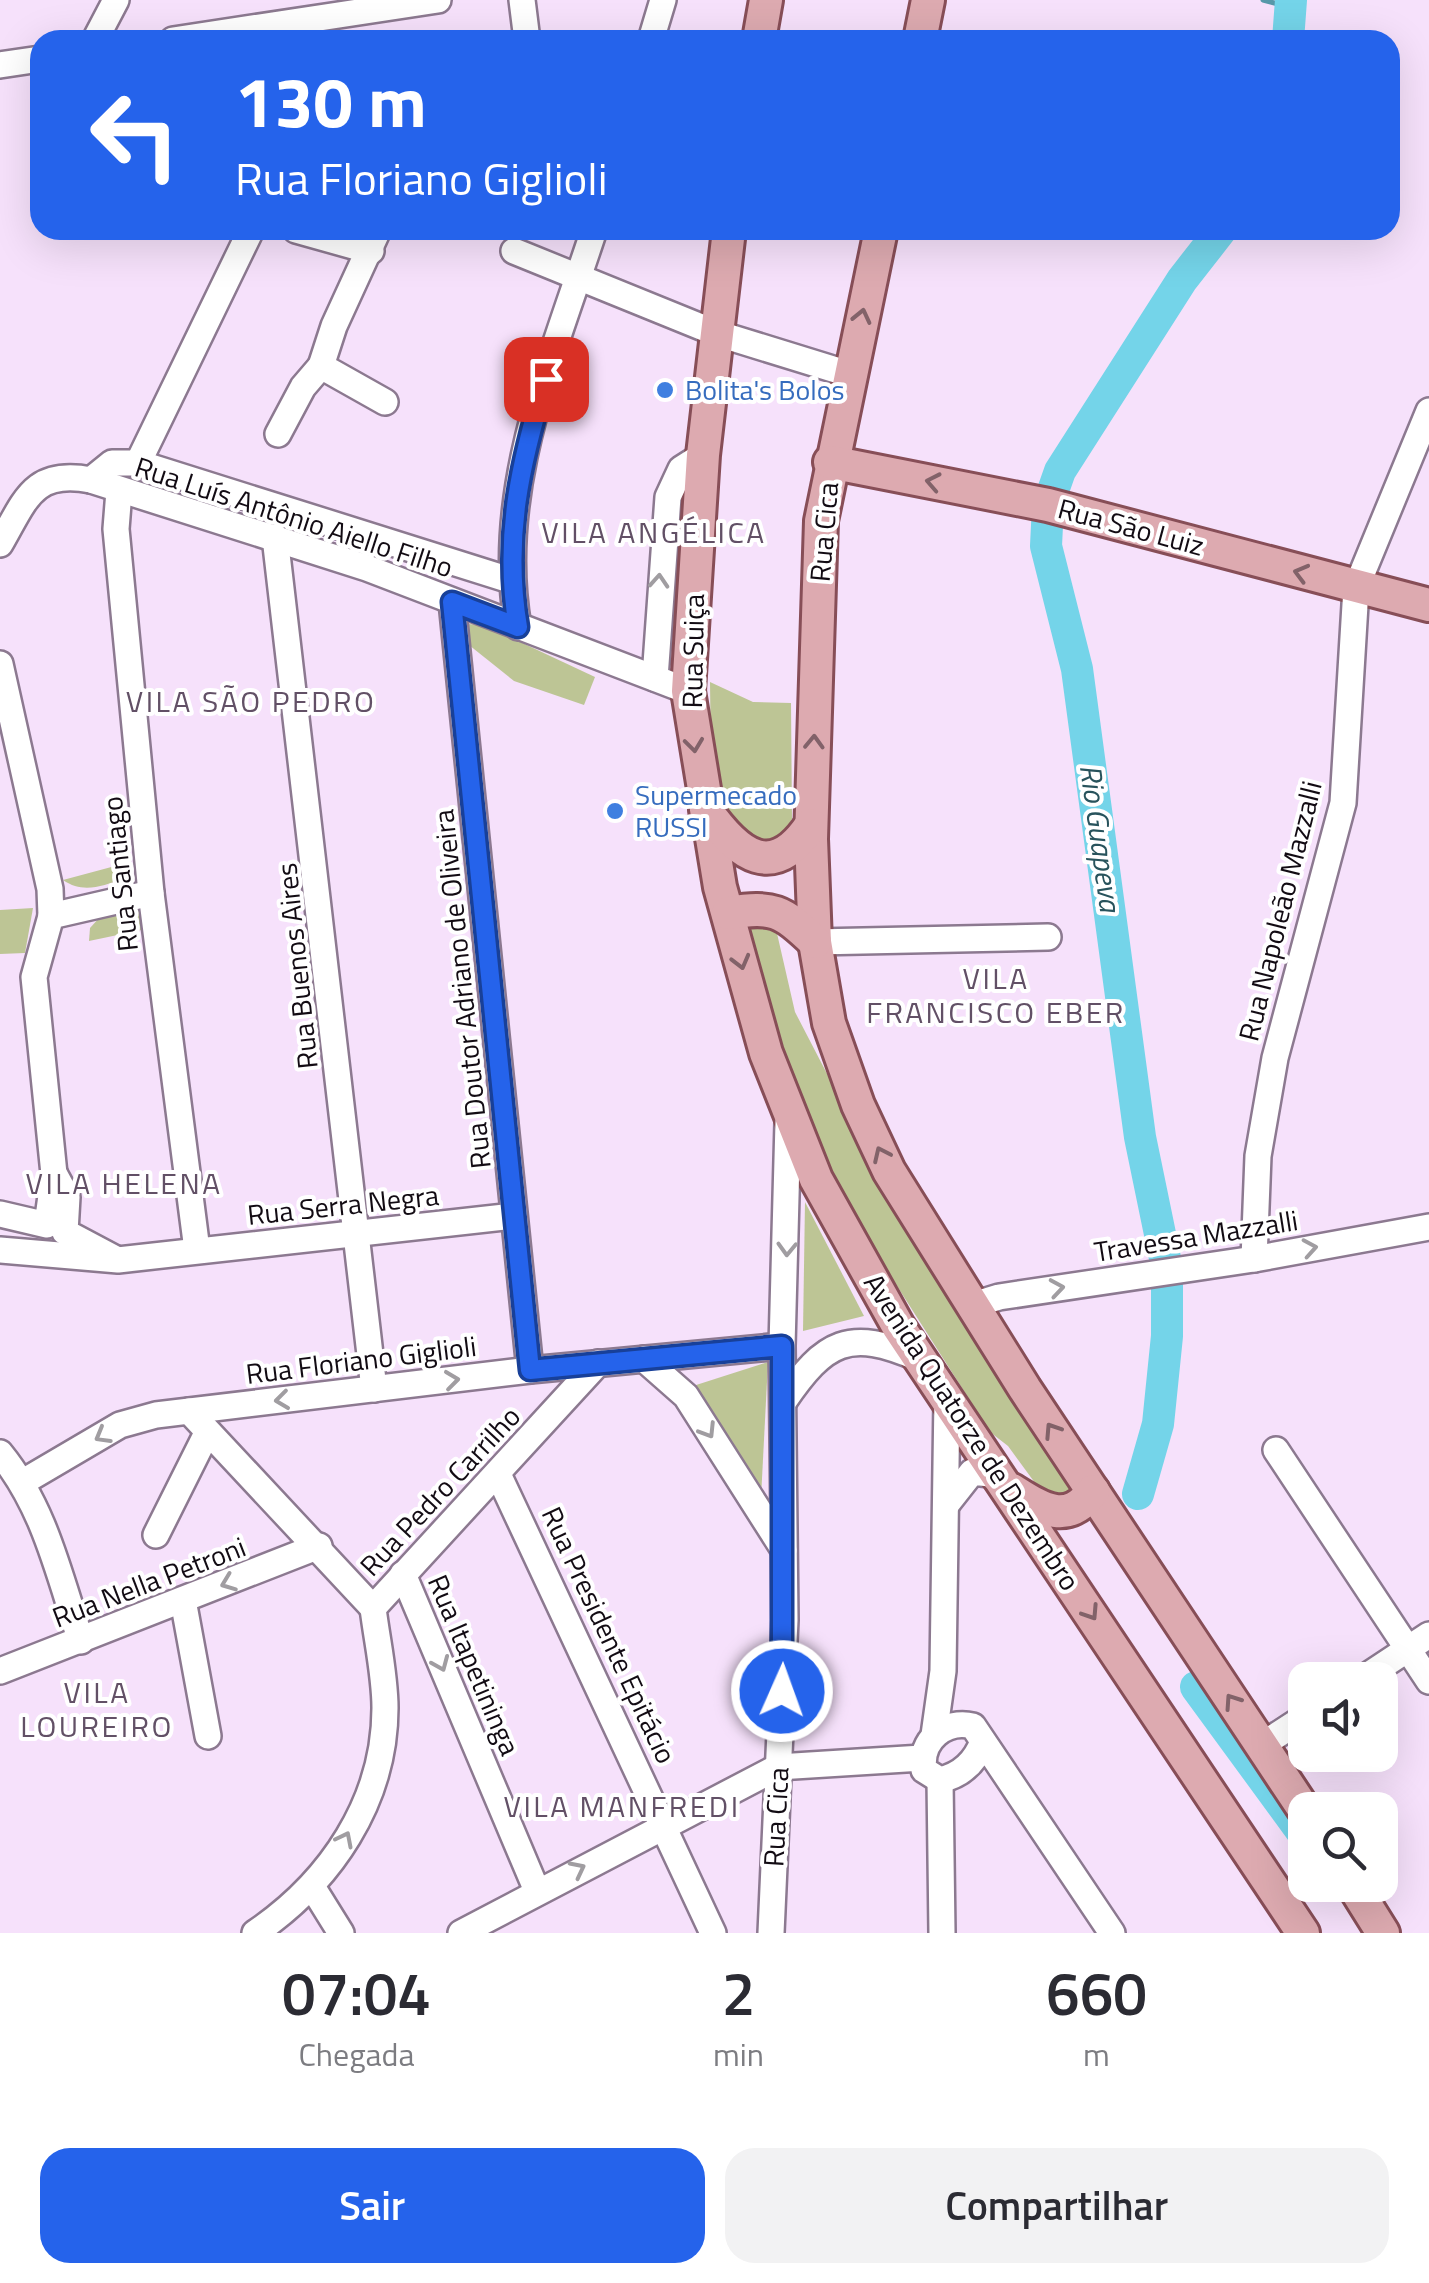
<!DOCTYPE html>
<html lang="pt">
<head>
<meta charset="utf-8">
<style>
  :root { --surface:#fff; --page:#f2f2f3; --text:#2b2b33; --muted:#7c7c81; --accent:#2563eb }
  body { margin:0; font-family:"Titillium Web",sans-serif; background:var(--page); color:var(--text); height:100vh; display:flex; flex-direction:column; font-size:38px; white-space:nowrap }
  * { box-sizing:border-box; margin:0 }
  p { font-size:32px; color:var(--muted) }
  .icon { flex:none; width:55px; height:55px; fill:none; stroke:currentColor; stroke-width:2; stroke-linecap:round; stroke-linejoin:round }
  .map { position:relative; height:1933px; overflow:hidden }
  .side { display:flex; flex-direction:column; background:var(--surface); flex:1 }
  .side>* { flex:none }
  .top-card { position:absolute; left:30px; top:30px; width:1370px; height:210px; border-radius:30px; box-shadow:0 10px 40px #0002; background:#2563eb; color:#fff; overflow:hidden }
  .fabs { position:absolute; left:1288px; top:1662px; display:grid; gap:20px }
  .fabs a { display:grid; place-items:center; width:110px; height:110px; border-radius:20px; background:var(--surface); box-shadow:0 10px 40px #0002; font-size:50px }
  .pin { position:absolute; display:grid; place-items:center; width:85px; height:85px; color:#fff; margin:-42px; border-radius:20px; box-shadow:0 5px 15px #0006 }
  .me { position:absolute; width:110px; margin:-55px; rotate:2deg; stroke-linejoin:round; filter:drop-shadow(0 0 8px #0008) }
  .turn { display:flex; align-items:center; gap:35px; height:210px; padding:0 40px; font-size:45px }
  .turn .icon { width:130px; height:130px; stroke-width:2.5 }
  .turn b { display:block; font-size:70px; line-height:85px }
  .eta { display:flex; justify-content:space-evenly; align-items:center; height:170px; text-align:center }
  .eta b { font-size:60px; font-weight:600; line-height:70px }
  .action { display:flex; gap:20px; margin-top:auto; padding:20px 40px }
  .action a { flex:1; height:115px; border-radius:30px; background:var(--accent); color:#fff; font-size:40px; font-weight:600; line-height:115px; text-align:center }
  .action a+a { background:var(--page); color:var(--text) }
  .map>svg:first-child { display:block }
  .green { fill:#bdc595 }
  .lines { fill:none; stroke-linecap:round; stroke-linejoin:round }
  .stream { stroke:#5798a9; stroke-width:5 }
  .river { stroke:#74d4e9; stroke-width:32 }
  .minor-casing { stroke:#8c7990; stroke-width:30 }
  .major-casing { stroke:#874e57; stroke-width:38 }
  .minor { stroke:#fff; stroke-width:25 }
  .major { stroke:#ddaab0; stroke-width:32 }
  .oneway { stroke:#826269 }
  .oneway2 { stroke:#a09da1 }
  .route-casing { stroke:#184099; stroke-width:25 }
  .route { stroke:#2563eb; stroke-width:18 }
  .shop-dot { fill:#3f7fe0; stroke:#fff; stroke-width:4 }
  .labels { text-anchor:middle; stroke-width:8; stroke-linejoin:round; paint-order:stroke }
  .shop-label { font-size:28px; fill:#366cbe; stroke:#fff; text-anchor:start }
  .street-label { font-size:28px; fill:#120b13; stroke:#fff }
  .neighbourhood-label { font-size:30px; letter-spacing:2.5px; fill:#625066; stroke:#fff }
  .water-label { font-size:30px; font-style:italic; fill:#28535c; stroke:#fff }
</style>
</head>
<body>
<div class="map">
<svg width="1429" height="1933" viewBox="0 0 1429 1933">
  <rect width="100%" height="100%" fill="#f6e1fb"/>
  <g class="green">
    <polygon points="467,624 484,625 595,677 584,705 514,681 459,637"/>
    <polygon points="710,682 753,702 791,703 792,819 777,846 754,843 724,811 720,782 711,764"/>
    <path d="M130 862 123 879C102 886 83 894 63 880Z"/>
    <polygon points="143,899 151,928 89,941 90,928 100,917"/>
    <polygon points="33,908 25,953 0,954 0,910"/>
    <polygon points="751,924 776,929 795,1012 922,1257 1067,1470 1071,1490 1056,1497 1038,1487 1008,1446 990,1432 862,1231 788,1082 744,940"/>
    <polygon points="805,1202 864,1316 803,1331"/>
    <polygon points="768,1362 761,1498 693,1386"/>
  </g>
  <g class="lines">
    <polyline class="stream" points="1263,0 1290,7"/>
    <g class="river">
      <polyline points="1288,40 1291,0"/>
      <polyline points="1138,1494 1158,1424 1167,1336 1167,1268 1140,1137 1077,669 1046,546 1048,505 1060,471 1182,280 1221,230"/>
      <polyline points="1196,1687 1305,1836"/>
    </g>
    <defs>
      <g id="minor">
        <polyline points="522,0 527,40"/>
        <polyline points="95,40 116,0"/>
        <polyline points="173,40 438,0"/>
        <polyline points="651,40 663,0"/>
        <polyline points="0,65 40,59"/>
        <polyline points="251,230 138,463 510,580"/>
        <polyline points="296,230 371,251"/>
        <polyline points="378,230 334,326 321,366 385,402"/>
        <polyline points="514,251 716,333 849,374"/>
        <polyline points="278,434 303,387 321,366"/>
        <polyline points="91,480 112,463 138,463"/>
        <polyline points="119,491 116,529 151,893 197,1250"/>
        <polyline points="275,537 374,1389"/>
        <path d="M0 544C26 499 33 469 91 480L367 568 688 691"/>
        <polyline points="452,602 530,1370"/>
        <path d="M518 627C494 490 552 359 594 230"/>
        <polyline points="0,664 50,889 51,916"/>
        <polyline points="655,678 668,497 681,469 703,455"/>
        <polyline points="815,942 1048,937"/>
        <polyline points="55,1175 67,1197 65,1232 114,1258"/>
        <polyline points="0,1214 47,1225 54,1174 34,977 51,916 151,893"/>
        <polyline points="0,1250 118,1260 514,1216"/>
        <polyline points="1254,1259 1258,1156 1275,1058 1343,803 1356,588 1429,411"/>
        <polyline points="973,1305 999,1297 1254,1259 1429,1227"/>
        <polyline points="644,1359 686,1396 784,1550"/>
        <path d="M784 1401C825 1341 849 1328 918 1358"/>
        <polyline points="189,1411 373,1608"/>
        <polyline points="1276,1450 1429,1681"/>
        <path d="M0 1453C45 1508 59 1575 81 1641"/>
        <polyline points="498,1474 713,1933"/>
        <polyline points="23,1482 120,1425 156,1415 530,1370 782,1346"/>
        <polyline points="946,1505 972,1472 990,1474 1005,1486"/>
        <polyline points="156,1535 207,1433"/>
        <polyline points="403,1574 537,1891"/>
        <polyline points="183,1600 208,1736"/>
        <polyline points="0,1671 319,1546"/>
        <polyline points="1361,1680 1429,1635"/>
        <polyline points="934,1735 943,1671 947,1397"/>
        <path d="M983 1741C976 1761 962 1775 940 1780L924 1770C919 1740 946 1719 973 1726L1112 1933"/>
        <polyline points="1262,1745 1305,1717"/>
        <polyline points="940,1780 942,1933"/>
        <polyline points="313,1888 341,1933"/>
        <path d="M255 1933C330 1882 385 1802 385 1708 385 1675 377 1641 373 1608L598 1363"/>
        <polyline points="461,1933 778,1767 922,1758"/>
        <polyline points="771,1933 785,1620 782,1346 788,1122"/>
      </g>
      <g id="major">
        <polyline points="759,40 766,0"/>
        <polyline points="920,40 928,0"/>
        <polyline points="729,230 703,455 688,691 720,887 766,1053 816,1179 898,1326 1303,1933"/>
        <polyline points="881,230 821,521 811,839 815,942 829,1023 858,1105 889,1171 1025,1389 1305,1811"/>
        <polyline points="830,462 1048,505 1429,605"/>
        <path d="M706 810C739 856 773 882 811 825"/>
        <path d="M728 913C774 906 781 910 815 942"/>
        <path d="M1012 1490C1042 1509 1067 1526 1093 1491"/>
        <polyline points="1353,1885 1383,1933"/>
      </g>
    </defs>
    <use href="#minor" class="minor-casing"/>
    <use href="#major" class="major-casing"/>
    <use href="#minor" class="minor"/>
    <use href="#major" class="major"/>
  </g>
  <defs><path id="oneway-chevron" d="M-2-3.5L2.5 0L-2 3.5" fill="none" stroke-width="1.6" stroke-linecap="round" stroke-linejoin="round" transform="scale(2.5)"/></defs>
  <g class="oneway">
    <use href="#oneway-chevron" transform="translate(862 316) rotate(-77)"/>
    <use href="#oneway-chevron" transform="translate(933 482) rotate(-169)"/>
    <use href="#oneway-chevron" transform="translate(1301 573) rotate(-165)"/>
    <use href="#oneway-chevron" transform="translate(814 742) rotate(-88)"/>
    <use href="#oneway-chevron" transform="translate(694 745) rotate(83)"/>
    <use href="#oneway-chevron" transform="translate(741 962) rotate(75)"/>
    <use href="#oneway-chevron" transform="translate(881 1154) rotate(-115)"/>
    <use href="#oneway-chevron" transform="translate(1052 1430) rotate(-123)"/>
    <use href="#oneway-chevron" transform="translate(1091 1613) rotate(57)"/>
    <use href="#oneway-chevron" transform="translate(1232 1701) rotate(-124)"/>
  </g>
  <g class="oneway2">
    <use href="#oneway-chevron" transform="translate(659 581) rotate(-86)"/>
    <use href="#oneway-chevron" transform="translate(1310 1248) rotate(-10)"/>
    <use href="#oneway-chevron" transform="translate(787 1249) rotate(92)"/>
    <use href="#oneway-chevron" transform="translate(1057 1288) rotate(-9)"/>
    <use href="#oneway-chevron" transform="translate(452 1380) rotate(-7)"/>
    <use href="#oneway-chevron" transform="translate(282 1400) rotate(173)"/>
    <use href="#oneway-chevron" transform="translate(708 1431) rotate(58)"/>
    <use href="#oneway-chevron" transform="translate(102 1436) rotate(150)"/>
    <use href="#oneway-chevron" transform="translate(228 1583) rotate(159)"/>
    <use href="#oneway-chevron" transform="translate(441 1664) rotate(67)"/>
    <use href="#oneway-chevron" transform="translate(345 1839) rotate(-63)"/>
    <use href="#oneway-chevron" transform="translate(578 1869) rotate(-27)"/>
  </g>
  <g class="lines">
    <defs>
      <path id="route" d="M546 379C520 463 503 539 518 627L452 602 530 1370 782 1346V1691"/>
    </defs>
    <use href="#route" class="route-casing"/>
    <use href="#route" class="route"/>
  </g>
  <g class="shop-dot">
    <circle cx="665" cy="390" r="10"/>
    <circle cx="615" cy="811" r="10"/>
  </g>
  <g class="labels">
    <g class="shop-label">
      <text x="685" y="400">Bolita's Bolos</text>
      <text x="635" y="805">Supermecado<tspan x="635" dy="32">RUSSI</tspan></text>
    </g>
    <g class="street-label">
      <text transform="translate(294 517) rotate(18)" y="10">Rua Luís Antônio Aiello Filho</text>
      <text transform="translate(1131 527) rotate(15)" y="10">Rua São Luiz</text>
      <text transform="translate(824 532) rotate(-85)" y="10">Rua Cica</text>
      <text transform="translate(693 651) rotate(-89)" y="10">Rua Suiça</text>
      <text transform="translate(120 874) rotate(-96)" y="10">Rua Santiago</text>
      <text transform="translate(1280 911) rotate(-76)" y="10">Rua Napoleão Mazzalli</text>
      <text transform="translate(297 966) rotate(-96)" y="10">Rua Buenos Aires</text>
      <text transform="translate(462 989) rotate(-96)" y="10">Rua Doutor Adriano de Oliveira</text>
      <text transform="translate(343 1205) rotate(-6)" y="10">Rua Serra Negra</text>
      <text transform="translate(1196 1236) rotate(-9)" y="10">Travessa Mazzalli</text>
      <text transform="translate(361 1360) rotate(-7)" y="10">Rua Floriano Giglioli</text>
      <text transform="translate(972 1432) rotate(57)" y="10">Avenida Quatorze de Dezembro</text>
      <text transform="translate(440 1491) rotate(-47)" y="10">Rua Pedro Carrilho</text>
      <text transform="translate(149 1582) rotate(-21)" y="10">Rua Nella Petroni</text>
      <text transform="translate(609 1635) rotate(65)" y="10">Rua Presidente Epitácio</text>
      <text transform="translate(474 1665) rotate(67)" y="10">Rua Itapetininga</text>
      <text transform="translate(776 1817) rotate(-87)" y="10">Rua Cica</text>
    </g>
    <g class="neighbourhood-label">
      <text x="654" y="543">VILA ANGÉLICA</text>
      <text x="251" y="712">VILA SÃO PEDRO</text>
      <text x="996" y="989">VILA<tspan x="996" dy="34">FRANCISCO EBER</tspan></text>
      <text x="124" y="1194">VILA HELENA</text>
      <text x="97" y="1703">VILA<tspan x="97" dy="34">LOUREIRO</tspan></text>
      <text x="622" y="1817">VILA MANFREDI</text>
    </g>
    <g class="water-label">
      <text transform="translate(1100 838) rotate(82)" y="10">Rio Guapeva</text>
    </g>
  </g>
</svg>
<div class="fabs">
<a><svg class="icon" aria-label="sound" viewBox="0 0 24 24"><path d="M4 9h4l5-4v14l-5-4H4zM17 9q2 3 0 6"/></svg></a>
<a><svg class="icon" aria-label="search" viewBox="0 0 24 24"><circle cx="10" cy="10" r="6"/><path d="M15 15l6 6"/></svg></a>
</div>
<div class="pin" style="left:546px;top:379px;background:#d93025"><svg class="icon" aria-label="arrive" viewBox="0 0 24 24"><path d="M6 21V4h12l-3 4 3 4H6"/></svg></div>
<svg class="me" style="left:782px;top:1691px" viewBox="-20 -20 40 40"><circle r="17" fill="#2563eb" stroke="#fff" stroke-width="3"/><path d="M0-11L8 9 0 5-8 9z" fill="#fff"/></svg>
<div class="top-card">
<div class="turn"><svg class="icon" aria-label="left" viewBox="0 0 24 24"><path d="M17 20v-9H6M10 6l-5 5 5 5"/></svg><div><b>130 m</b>Rua Floriano Giglioli</div></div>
</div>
</div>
<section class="side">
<div class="eta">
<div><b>07:04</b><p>Chegada</p></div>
<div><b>2</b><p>min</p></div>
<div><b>660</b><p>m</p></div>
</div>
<div class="action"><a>Sair</a><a>Compartilhar</a></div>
</section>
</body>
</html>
